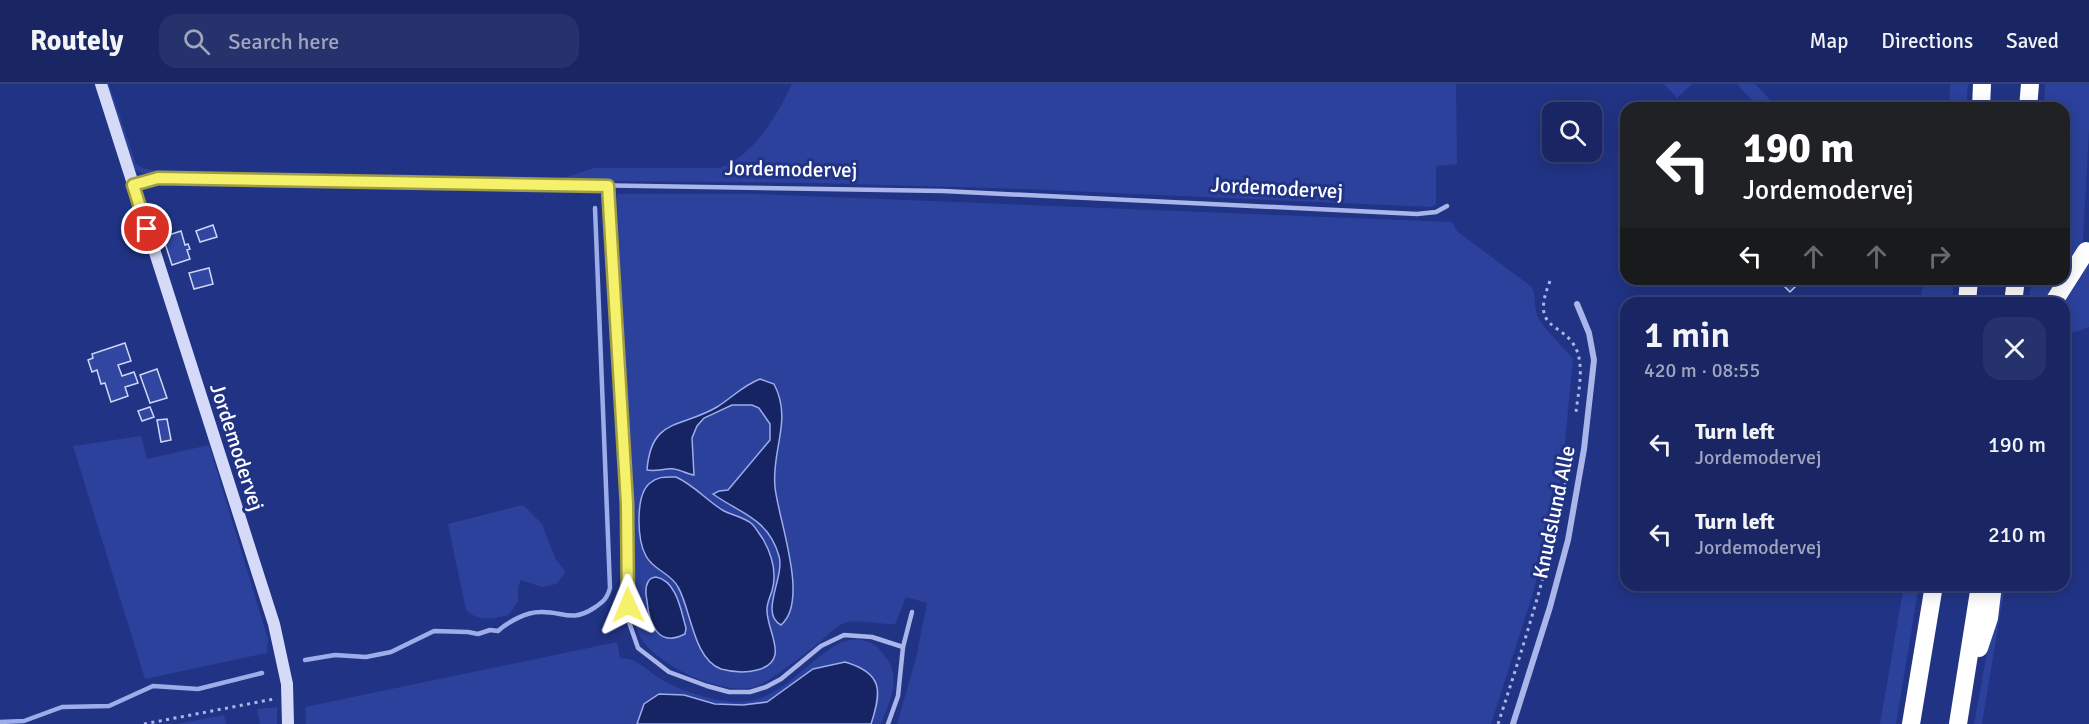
<!DOCTYPE html>
<html lang="en">
<head>
<meta charset="utf-8">
<style>
  :root { --surface:#192663; --page:#26326c; --text:#f1f3f6; --muted:#9fa5be; --line:#374378 }
  body { margin:0; font-family:Signika,sans-serif; background:var(--page); color:var(--text); height:100vh; display:flex; flex-direction:column; font-size:22px; white-space:nowrap }
  * { box-sizing:border-box; margin:0 }
  p { font-size:20px; color:var(--muted) }
  .icon { flex:none; width:33px; height:33px; fill:none; stroke:currentColor; stroke-width:2; stroke-linecap:round; stroke-linejoin:round }
  .map { position:relative; flex:1; overflow:hidden }
  .drawer { position:absolute; left:1620px; top:213px; width:450px; height:294px; display:flex; flex-direction:column; background:var(--surface); border-radius:18px; box-shadow:0 3px 15px #0003,0 0 0 2px var(--line) }
  .drawer>* { flex:none }
  .hud { position:absolute; left:1620px; top:18px; width:450px; height:183px; border-radius:18px; box-shadow:0 3px 15px #0003,0 0 0 2px var(--line); background:#202124; color:#fff; overflow:hidden }
  .tools { position:absolute; left:1542px; top:18px; display:grid; gap:12px }
  .tools a { display:grid; place-items:center; width:60px; height:60px; border-radius:12px; background:var(--surface); box-shadow:0 3px 15px #0003,0 0 0 2px var(--line); font-size:30px }
  .pin { position:absolute; display:grid; place-items:center; width:51px; height:51px; color:#fff; margin:-26px; border:3px solid #fff; border-radius:50%; box-shadow:0 2px 6px #0007 }
  .me { position:absolute; width:66px; margin:-33px; rotate:359deg; stroke-linejoin:round; filter:drop-shadow(0 0 4px #0008) }
  .turn { display:flex; align-items:center; gap:21px; height:126px; padding:0 24px; font-size:27px }
  .turn .icon { width:78px; height:78px; stroke-width:2.5 }
  .turn b { display:block; font-size:42px; line-height:51px }
  .lanes { display:flex; align-items:center; height:57px; padding:0 24px; background:#0003; justify-content:center; gap:30px; direction:ltr }
  .lanes .off { opacity:.35 }
  .round { display:grid; place-items:center; flex:none; width:63px; height:63px; border-radius:18px; background:var(--page) }
  .overview { display:flex; align-items:center; justify-content:space-between; height:102px; padding:0 24px }
  h1 { font-size:36px; font-weight:600; line-height:45px }
  ul { padding:0; list-style:none }
  li { display:flex; align-items:center; gap:18px; height:90px; padding:0 24px }
  li div { flex:1 }
  li b { display:block; font-size:22px }
  li em { font-style:normal }
  header { display:flex; align-items:center; gap:36px; box-sizing:border-box; height:84px; padding:0 30px; background:var(--surface); border-bottom:2px solid var(--line) }
  header strong { font-size:28px }
  nav { display:flex; gap:33px; margin-inline-start:auto; font-size:21px }
  .search { width:420px; height:54px; background:var(--page); display:flex; align-items:center; gap:15px; box-sizing:border-box; padding:0 21px; border-radius:18px; color:var(--muted); font-size:22px }
  .map>svg:first-child { display:block }
  .green { fill:#2b419c }
  .water { fill:#172464; stroke:#9dadea; stroke-width:1.5 }
  .lines { fill:none; stroke-linecap:round; stroke-linejoin:round }
  .stream { stroke:#9dadea; stroke-width:4.5 }
  .building { fill:#3146a1; stroke:#ced6f7; stroke-width:1.5 }
  .path { stroke:#aab6e9; stroke-width:3; stroke-dasharray:3 4.5; stroke-linecap:butt }
  .lane { stroke:#aab6e9; stroke-width:4.5 }
  .street { stroke:#aab6e9; stroke-width:6 }
  .secondary { stroke:#d4daf7; stroke-width:12 }
  .highway { stroke:#fff; stroke-width:18 }
  .route-casing { stroke:#9f9d46; stroke-width:15 }
  .route { stroke:#f5f16b; stroke-width:10 }
  .labels { text-anchor:middle; stroke-width:6; stroke-linejoin:round; paint-order:stroke }
  .street-label { font-size:21px; fill:#fff; stroke:#213384 }
</style>
</head>
<body>
<header>
<strong>Routely</strong>
<div class="search"><svg class="icon" aria-label="search" viewBox="0 0 24 24"><circle cx="10" cy="10" r="6"/><path d="M15 15l6 6"/></svg>Search here</div>
<nav><a>Map</a><a>Directions</a><a>Saved</a></nav>
</header>
<div class="map">
<svg width="2089" height="640" viewBox="0 0 2089 640">
  <rect width="100%" height="100%" fill="#213384"/>
  <g class="green">
    <path d="M104 0H109L136 80 143 84 153 86 561 95 594 84H720C754 71 777 32 792 0H1456L1457 80 1436 82V120L1431 123 1024 105 813 99 266 94 142 89 132 84Z"/>
    <polygon points="1664,0 1692,0 1677,14"/>
    <polygon points="1737,0 1755,0 1778,24 1759,24"/>
    <polygon points="1950,0 1968,0 1966,24 1949,24"/>
    <polygon points="2045,0 2089,0 2089,46 2083,159 2064,194 2064,24 2044,24"/>
    <path d="M617 110H758L1452 138 1458 148 1532 203C1536 213 1534 222 1537 231 1545 248 1562 260 1573 275L1562 389 1534 506 1491 640H897L916 574 927 519 906 513 895 540C882 541 855 535 845 539 835 542 828 551 820 558 806 569 768 600 752 604 730 608 692 595 674 583 649 567 637 557 632 527L622 285 624 270Z"/>
    <polygon points="2089,175 2089,243 2064,252 2064,219 2060,219"/>
    <polygon points="1918,195 1954,195 1952,219 1920,219 1923,200"/>
    <polygon points="2031,195 2063,195 2048,219 2029,219"/>
    <polygon points="141,352 147,375 209,361 268,555 267,569 145,595 73,362"/>
    <path d="M523 421 542 440 556 476 566 488 556 500 542 503 521 496 518 503V517L509 531C492 535 479 538 466 526L448 440Z"/>
    <polygon points="1904,501 1919,501 1896,640 1880,640"/>
    <polygon points="1999,501 2005,501 1982,640 1974,640"/>
    <path d="M857 555C871 558 876 560 885 572 902 593 890 617 881 640H306L305 623 617 558 620 574C637 574 645 585 659 594 677 606 716 618 738 618 780 618 806 577 840 559 845 556 852 556 857 555Z"/>
    <polygon points="277,623 277,640 260,640 257,625"/>
    <polygon points="224,631 226,640 177,640"/>
  </g>
  <g class="water">
    <path d="M760 295 774 300C793 336 771 366 775 403 778 435 810 517 781 541 759 530 785 493 779 472 768 434 741 430 713 410L719 407 728 406 770 356V340L759 324 752 321H732L704 334 697 342 692 354 694 391C687 390 681 386 674 385 665 384 656 388 647 386 651 333 682 344 717 323 733 313 742 302 760 295Z"/>
    <path d="M676 393C694 401 707 417 724 427 732 431 746 434 752 440 756 444 760 451 763 455 772 471 777 490 772 507 770 513 767 519 767 525 766 547 792 577 757 586 746 589 732 588 721 585 693 575 691 525 678 503 671 489 653 486 646 472 637 456 635 411 650 399 658 392 666 393 676 393Z"/>
    <path d="M656 493C677 497 681 527 686 544L685 550C658 564 649 540 647 517 646 512 645 503 648 498 650 494 652 494 656 493Z"/>
    <path d="M845 578C883 589 882 607 871 640H637L644 620 659 610 684 611 715 620 743 621 767 618 813 585Z"/>
  </g>
  <g class="lines">
    <g class="stream">
      <path d="M305 576 335 571 366 573 391 568 434 547 468 548 478 550 490 546 498 547C508 538 526 528 540 528 563 527 571 539 594 524 603 518 607 515 610 504L595 124"/>
      <polyline points="0,638 24,637 62,623 109,622 153,602 198,605 262,589"/>
    </g>
  </g>
  <g class="building">
    <polygon points="213,141 217,153 200,158 196,147"/>
    <polygon points="181,147 185,161 188,160 190,165 187,166 190,175 172,181 163,153"/>
    <polygon points="209,184 213,200 194,205 189,189"/>
    <polygon points="1777,195 1803,195 1790,208"/>
    <polygon points="125,259 131,277 118,281 122,292 134,288 138,299 125,303 128,312 111,318 105,299 101,300 97,286 92,288 88,276 93,274 92,270"/>
    <polygon points="157,285 167,314 150,319 140,291"/>
    <polygon points="150,323 154,333 142,337 138,327"/>
    <polygon points="167,335 171,356 161,358 157,336"/>
  </g>
  <g class="lines">
    <g class="path">
      <path d="M1550 197C1529 249 1564 236 1577 267 1584 285 1578 310 1576 328"/>
      <polyline points="144,640 274,615"/>
      <path d="M1498 640C1525 557 1551 476 1567 391"/>
    </g>
    <g class="lane">
      <polyline points="133,101 158,94 943,107 1417,130 1436,128 1447,122"/>
      <polyline points="608,102 627,420 629,538 638,564 669,588 707,602 729,608 750,608 766,603 781,595 821,562 844,551 872,553 903,563 898,612 888,640"/>
      <polyline points="903,563 912,528"/>
    </g>
    <polyline class="street" points="1513,640 1550,523 1568,456 1584,365 1594,276 1589,249 1577,220"/>
    <polyline class="secondary" points="101,0 274,540 287,600 288,640"/>
    <g class="highway">
      <polyline points="1981,24 1982,0"/>
      <polyline points="2028,24 2030,0"/>
      <polyline points="1967,219 1969,195"/>
      <polyline points="2013,219 2016,195"/>
      <polyline points="2053,219 2086,167"/>
      <polyline points="1979,564 1989,534 1993,501"/>
      <polyline points="1911,640 1934,501"/>
      <polyline points="1958,640 1980,501"/>
    </g>
  </g>
  <g class="lines">
    <defs>
      <polyline id="route" points="147,145 133,101 158,94 608,102 627,420 628,521"/>
    </defs>
    <use href="#route" class="route-casing"/>
    <use href="#route" class="route"/>
  </g>
  <g class="labels">
    <g class="street-label">
      <text transform="translate(791 85) rotate(1)" y="7">Jordemodervej</text>
      <text transform="translate(1277 104) rotate(3)" y="7">Jordemodervej</text>
      <text transform="translate(237 363) rotate(72)" y="7">Jordemodervej</text>
      <text transform="translate(1554 428) rotate(-78)" y="7">Knudslund Alle</text>
    </g>
  </g>
</svg>
<div class="tools">
<a><svg class="icon" aria-label="search" viewBox="0 0 24 24"><circle cx="10" cy="10" r="6"/><path d="M15 15l6 6"/></svg></a>
</div>
<div class="pin" style="left:147px;top:145px;background:#d93025"><svg class="icon" aria-label="arrive" viewBox="0 0 24 24"><path d="M6 21V4h12l-3 4 3 4H6"/></svg></div>
<svg class="me" style="left:628px;top:521px" viewBox="-20 -20 40 40"><path d="M0-17L14 15 0 8-14 15z" fill="#f5f16b" stroke="#fff" stroke-width="4"/></svg>
<div class="hud">
<div class="turn"><svg class="icon" aria-label="left" viewBox="0 0 24 24"><path d="M17 20v-9H6M10 6l-5 5 5 5"/></svg><div><b>190 m</b>Jordemodervej</div></div>
<div class="lanes"><svg class="icon" aria-label="left" viewBox="0 0 24 24"><path d="M17 20v-9H6M10 6l-5 5 5 5"/></svg><svg class="icon off" aria-label="ahead" viewBox="0 0 24 24"><path d="M12 20V5M6 11l6-6 6 6"/></svg><svg class="icon off" aria-label="ahead" viewBox="0 0 24 24"><path d="M12 20V5M6 11l6-6 6 6"/></svg><svg class="icon off" aria-label="right" viewBox="0 0 24 24"><path d="M7 20v-9h11M14 6l5 5-5 5"/></svg></div>
</div>
<section class="drawer">
<div class="overview"><div><h1>1 min</h1><p>420 m · 08:55</p></div><a class="round"><svg class="icon" aria-label="close" viewBox="0 0 24 24"><path d="M6 6l12 12M18 6L6 18"/></svg></a></div>
<ul>
<li><svg class="icon" aria-label="left" viewBox="0 0 24 24"><path d="M17 20v-9H6M10 6l-5 5 5 5"/></svg><div><b>Turn left</b><p>Jordemodervej</p></div><em>190 m</em></li>
<li><svg class="icon" aria-label="left" viewBox="0 0 24 24"><path d="M17 20v-9H6M10 6l-5 5 5 5"/></svg><div><b>Turn left</b><p>Jordemodervej</p></div><em>210 m</em></li>
</ul>
</section>
</div>
</body>
</html>
